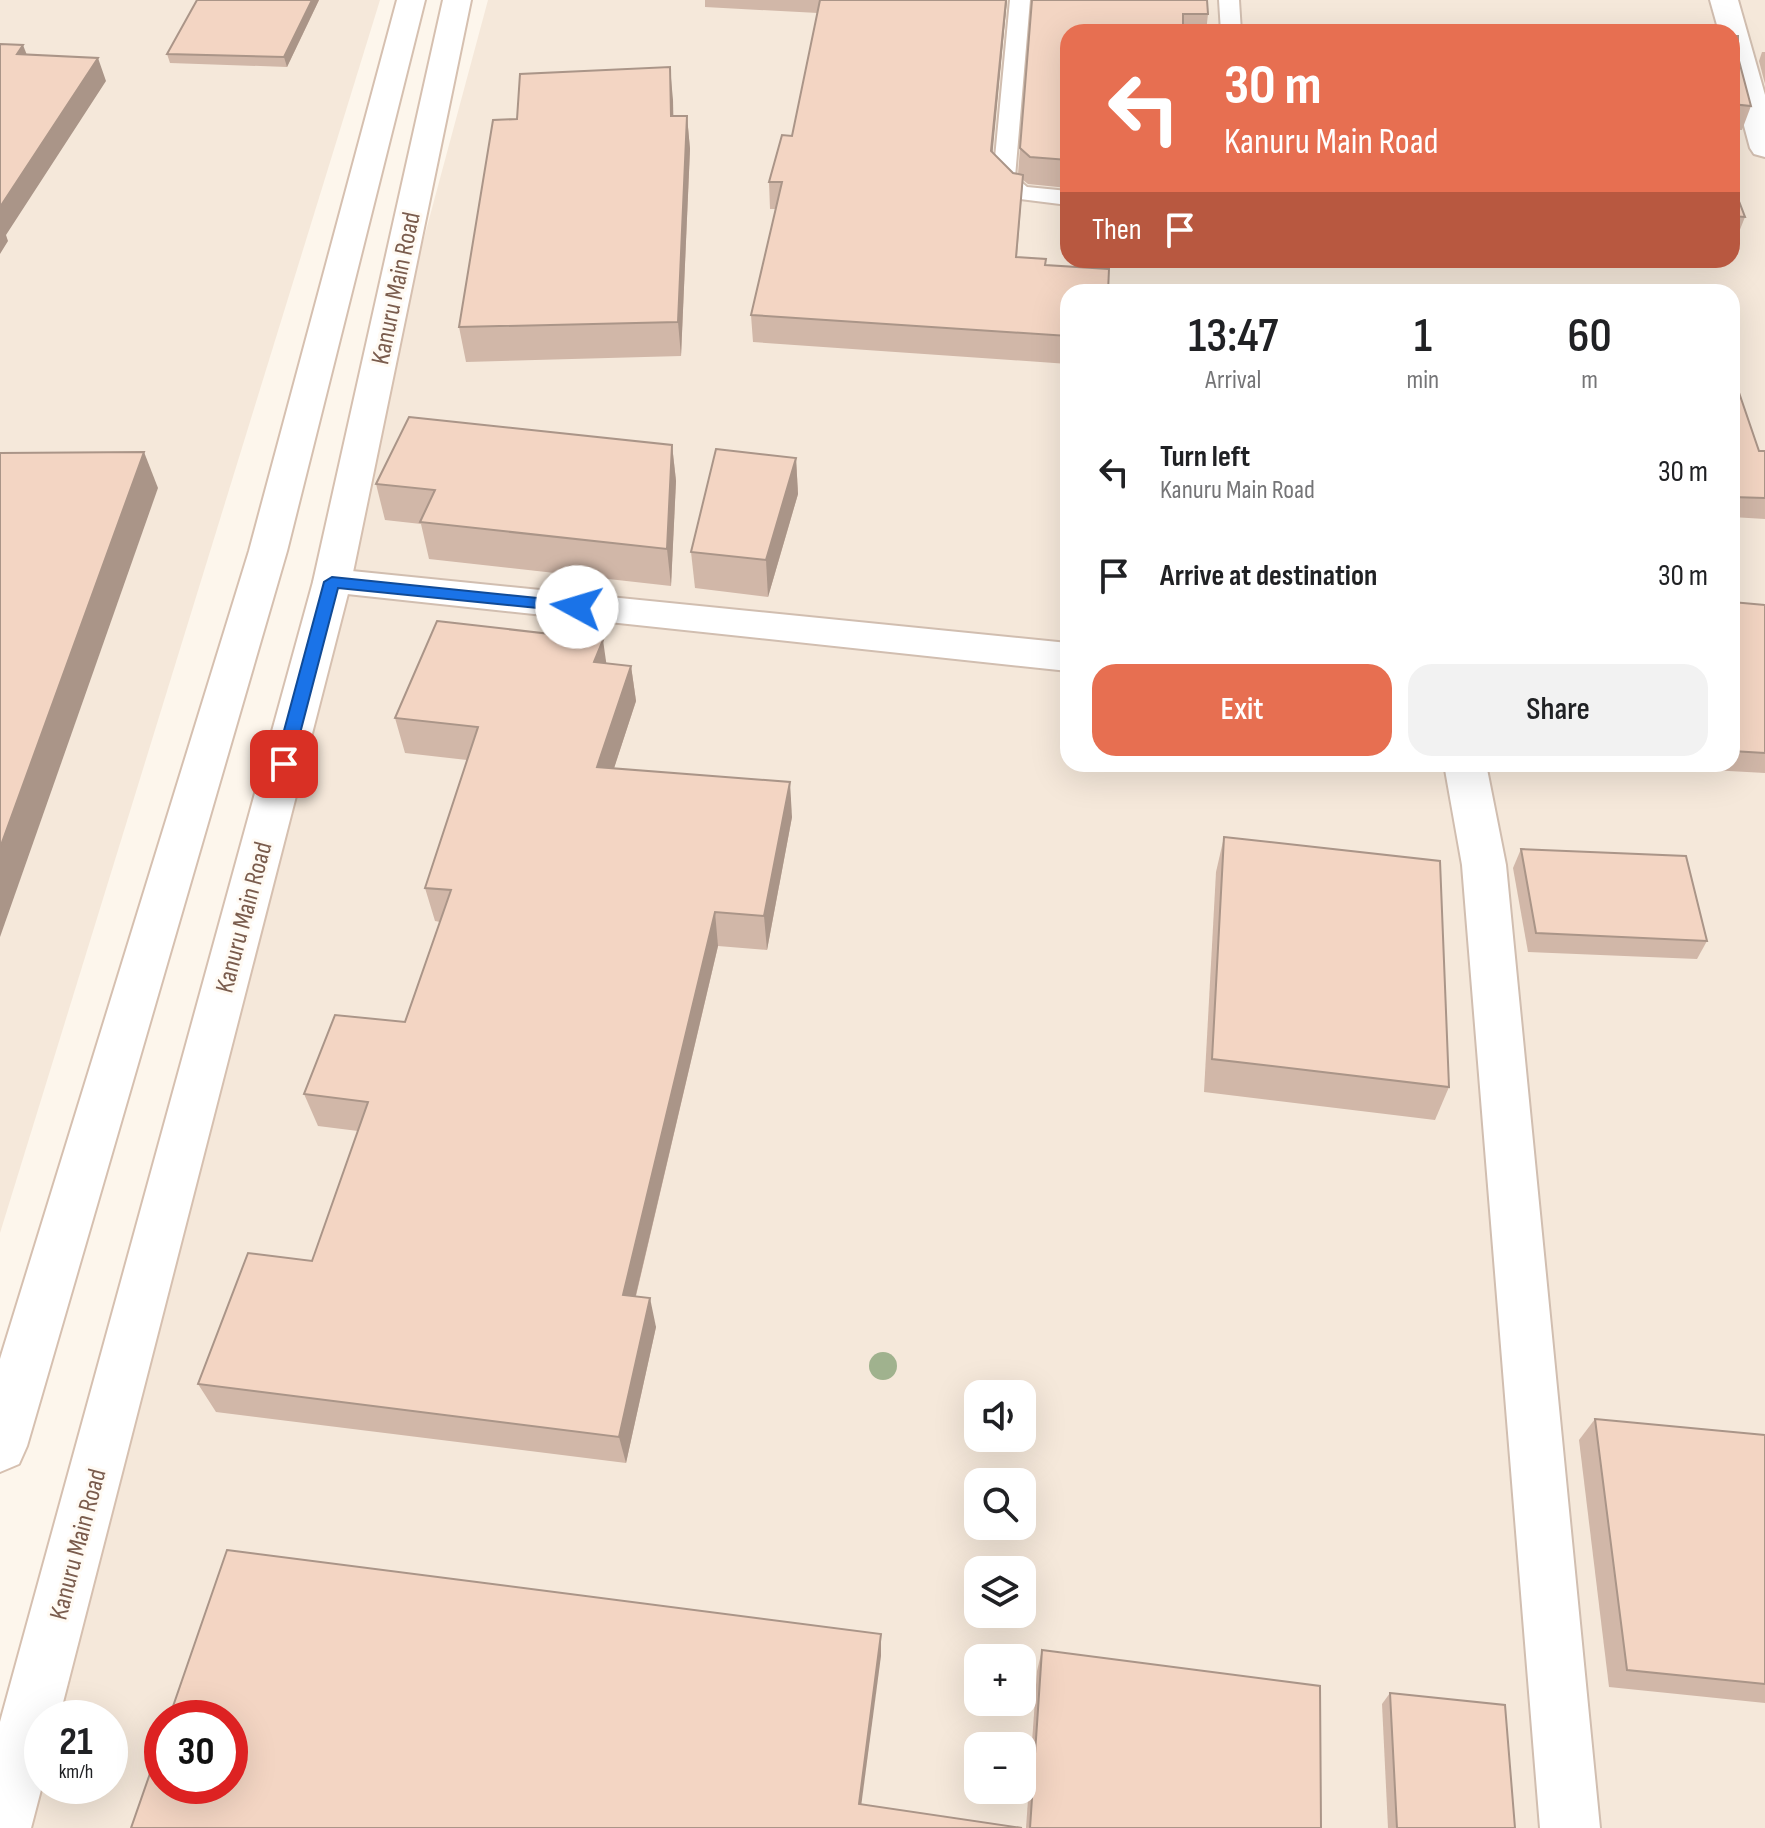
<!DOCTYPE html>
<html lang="en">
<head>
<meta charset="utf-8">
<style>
  :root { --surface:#fff; --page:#f2f2f2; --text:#202124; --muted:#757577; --accent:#e76f51 }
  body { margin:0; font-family:"Sofia Sans Condensed",sans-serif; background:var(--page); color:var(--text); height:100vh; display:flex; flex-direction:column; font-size:30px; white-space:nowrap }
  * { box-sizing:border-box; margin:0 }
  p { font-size:26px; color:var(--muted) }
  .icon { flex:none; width:44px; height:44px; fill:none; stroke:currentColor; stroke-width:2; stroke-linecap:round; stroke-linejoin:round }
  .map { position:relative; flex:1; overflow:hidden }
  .side { position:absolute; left:1060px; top:284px; width:680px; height:488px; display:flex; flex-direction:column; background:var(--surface); border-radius:24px; box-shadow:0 8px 32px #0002 }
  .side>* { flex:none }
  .guide { position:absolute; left:1060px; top:24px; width:680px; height:244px; border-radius:24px; box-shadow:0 8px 32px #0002; background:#e76f51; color:#fff; overflow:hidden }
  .tools { position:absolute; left:964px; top:1380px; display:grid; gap:16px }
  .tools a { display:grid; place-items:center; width:72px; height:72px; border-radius:16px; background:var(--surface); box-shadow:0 8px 32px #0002; font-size:40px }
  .speed { position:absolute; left:24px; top:1700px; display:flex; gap:16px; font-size:40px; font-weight:700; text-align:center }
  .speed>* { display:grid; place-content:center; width:104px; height:104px; border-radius:50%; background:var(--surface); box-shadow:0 8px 32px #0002; line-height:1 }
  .speed small { font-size:20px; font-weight:400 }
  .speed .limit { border:12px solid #d22; background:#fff; color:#111 }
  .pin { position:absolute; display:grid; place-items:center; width:68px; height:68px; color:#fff; margin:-34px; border-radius:16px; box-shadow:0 4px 12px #0006 }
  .me { position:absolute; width:88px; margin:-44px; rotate:276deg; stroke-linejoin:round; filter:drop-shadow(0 0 6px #0008) }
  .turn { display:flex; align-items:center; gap:28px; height:168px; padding:0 32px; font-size:36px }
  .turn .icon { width:104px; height:104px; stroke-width:2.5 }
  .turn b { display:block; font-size:56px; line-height:68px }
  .then { display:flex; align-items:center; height:76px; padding:0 32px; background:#0003; gap:16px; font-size:30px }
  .eta { display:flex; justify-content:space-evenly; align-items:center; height:136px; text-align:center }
  .eta b { font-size:48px; font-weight:600; line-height:56px }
  .button { display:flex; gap:16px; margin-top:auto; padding:16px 32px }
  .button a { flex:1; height:92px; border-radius:24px; background:var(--accent); color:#fff; font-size:32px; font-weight:600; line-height:92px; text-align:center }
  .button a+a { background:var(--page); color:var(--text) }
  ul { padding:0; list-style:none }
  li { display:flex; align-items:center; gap:24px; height:104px; padding:0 32px }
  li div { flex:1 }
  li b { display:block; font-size:30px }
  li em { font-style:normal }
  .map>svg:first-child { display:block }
  .residential { fill:#f5e8da; fill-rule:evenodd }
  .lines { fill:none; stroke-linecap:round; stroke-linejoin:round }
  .lane-casing { stroke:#d1beb0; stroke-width:4 }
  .street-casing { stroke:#d1beb0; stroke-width:4 }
  .secondary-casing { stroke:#d6c0b0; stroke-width:4 }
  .lane { fill:#fff; fill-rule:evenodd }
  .street { fill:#fff; fill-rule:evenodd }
  .secondary { fill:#fff; fill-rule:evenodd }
  .tree { fill:#a0b28e }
  .wall { fill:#d1b7a8 }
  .shaded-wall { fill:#aa9588 }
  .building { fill:#f3d5c3; stroke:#aa9588; stroke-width:2 }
  .route { fill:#1a73e8; stroke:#114b97; stroke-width:2 }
  .labels { text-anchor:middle; stroke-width:6; stroke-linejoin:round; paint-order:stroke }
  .street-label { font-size:26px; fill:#7a5c4d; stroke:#fffaf3 }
</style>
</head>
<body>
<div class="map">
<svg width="1765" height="1828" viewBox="0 0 1765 1828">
  <rect width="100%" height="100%" fill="#fdf6ec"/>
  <g class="residential">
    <polygon points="0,0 380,0 0,1233"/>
    <path d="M488 0H1765V1828H0V1815ZM1068 32H1732V260H1068ZM1068 292H1732V764H1068ZM978 1394H1022V1438H978ZM978 1482H1022V1526H978ZM978 1570H1022V1614H978ZM978 1658H1022V1702H978ZM42 1718H110V1786H42ZM162 1718H230V1786H162ZM978 1746H1022V1790H978Z"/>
  </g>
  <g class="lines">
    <defs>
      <g id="lane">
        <polygon points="1010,0 1030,0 1015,177 1027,187 1068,191 1068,205 1013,198 993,179"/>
        <polygon points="1219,0 1239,0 1241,32 1221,32"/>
      </g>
      <g id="street">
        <polygon points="1710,0 1738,0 1765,95 1765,157 1754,154 1750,148 1732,81 1732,32 1719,32"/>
        <polygon points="332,569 1068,643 1068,671 319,591 313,582 319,573"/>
        <polygon points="1444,764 1486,764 1506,865 1600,1828 1540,1828 1462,865"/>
      </g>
      <g id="secondary">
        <polygon points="397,0 425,0 287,551 27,1446 19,1464 0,1472 0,1359 249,551"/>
        <polygon points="443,0 471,0 351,582 59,1718 42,1718 42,1786 31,1828 0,1828 0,1722 313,582"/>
      </g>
    </defs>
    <use href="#lane" class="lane-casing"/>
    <use href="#street" class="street-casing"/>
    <use href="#secondary" class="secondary-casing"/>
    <use href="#lane" class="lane"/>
    <use href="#street" class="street"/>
    <use href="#secondary" class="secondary"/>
  </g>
  <circle class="tree" cx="883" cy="1366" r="14"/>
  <g class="wall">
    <polygon points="197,0 319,0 287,67 170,63 167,54"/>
    <polygon points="705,0 1007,0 992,153 1013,173 1018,174 1032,0 1208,14 1206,32 1068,32 1068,188 1028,184 1023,180 1017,257 1045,265 1068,292 1068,364 753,342 751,315 776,209 770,209 769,182 792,136 818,13 705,7"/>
    <polygon points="1732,36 1751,106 1742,130 1732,130"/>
    <polygon points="1762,52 1765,52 1765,84 1759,61"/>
    <polygon points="673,100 673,116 687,116 690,149 681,356 466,362 459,327 517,119"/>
    <polygon points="1732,183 1745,217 1735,242 1732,242"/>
    <polygon points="1732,378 1759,451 1765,451 1765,519 1732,517"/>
    <polygon points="672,445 676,481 671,586 429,559 421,524 385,520 376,484"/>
    <polygon points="796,458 798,494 768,597 695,588 691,552"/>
    <polygon points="1732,602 1765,605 1765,773 1711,770 1710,764 1732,764"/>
    <polygon points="606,663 631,666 636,701 614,768 792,817 767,950 718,946 636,1296 656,1327 626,1463 216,1412 198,1384 312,1261 358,1131 318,1126 304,1094 405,1022 440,922 435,921 425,888 467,760 405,753 395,718"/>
    <polygon points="1224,837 1449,1087 1435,1120 1204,1092 1216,872"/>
    <polygon points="1521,849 1707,941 1697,959 1528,952 1513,868"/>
    <polygon points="1595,1419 1765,1435 1765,1703 1609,1687 1579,1440"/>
    <polygon points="1042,1650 1321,1828 1026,1828 1037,1671"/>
    <polygon points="1390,1693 1515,1828 1388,1828 1382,1704"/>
  </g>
  <g class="shaded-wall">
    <polygon points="312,0 319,0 287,67 284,57"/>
    <polygon points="1006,0 1007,0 990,179 991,151"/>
    <polygon points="23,45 32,68 17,54"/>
    <polygon points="98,58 106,81 6,235 8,241 0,254 0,207"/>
    <polygon points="670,67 673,100 674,149 671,116"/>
    <polygon points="687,116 690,149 681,356 678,322"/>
    <polygon points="672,445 676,481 671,586 667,549"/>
    <polygon points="144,452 158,488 0,937 0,848"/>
    <polygon points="796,458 798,494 768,597 766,560"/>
    <polygon points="603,640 608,675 594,662"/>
    <polygon points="631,666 636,701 603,802 597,767"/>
    <polygon points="790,782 792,817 767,950 764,916"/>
    <polygon points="715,912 718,946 629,1324 623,1295"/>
    <polygon points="650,1298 656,1327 626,1463 619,1437"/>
    <polygon points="881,1634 881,1656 859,1822 859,1804"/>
  </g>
  <g class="building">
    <polygon points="197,0 312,0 284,57 167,54"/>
    <polygon points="820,0 1006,0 991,151 1013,173 1023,175 1016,257 1046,259 1045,265 1109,269 1108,292 1068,292 1068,336 751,315 782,182 769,182 782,135 792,136"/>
    <polygon points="1032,0 1207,0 1208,14 1183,14 1183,32 1068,32 1068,160 1030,157 1020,148"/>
    <polygon points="1732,36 1738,36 1738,57 1751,106 1732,104"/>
    <polygon points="0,44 23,45 17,54 98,58 0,207"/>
    <polygon points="670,67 671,116 687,116 678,322 459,327 493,120 517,119 520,74"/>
    <polygon points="1732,183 1745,217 1732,216"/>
    <polygon points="1732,378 1734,378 1759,451 1765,451 1765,498 1732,497"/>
    <polygon points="409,417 672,445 667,549 420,522 435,490 376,484"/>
    <polygon points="716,449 796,458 766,560 691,552"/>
    <polygon points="144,452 0,848 0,453"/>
    <polygon points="1732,602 1765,605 1765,753 1732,751"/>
    <polygon points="437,621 603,640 594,662 631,666 597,767 790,782 764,916 715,912 623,1295 650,1298 619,1437 198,1384 248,1253 312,1261 368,1102 304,1094 335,1015 405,1022 451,890 425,888 478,727 395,718"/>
    <polygon points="1224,837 1440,861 1449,1087 1212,1059"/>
    <polygon points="1521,849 1686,856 1707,941 1536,933"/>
    <polygon points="1595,1419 1765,1435 1765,1684 1627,1670"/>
    <polygon points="227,1550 881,1634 859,1804 1022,1828 131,1828 162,1739 162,1786 230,1786 230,1718 169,1718"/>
    <polygon points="1042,1650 1320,1686 1321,1828 1030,1828"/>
    <polygon points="1390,1693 1505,1705 1515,1828 1397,1828"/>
  </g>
  <polygon class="route" points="332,577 577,602 585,607 577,612 338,588 292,764 284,770 275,764 324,582"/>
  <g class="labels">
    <g class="street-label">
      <text transform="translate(395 288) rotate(-78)" y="9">Kanuru Main Road</text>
      <text transform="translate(243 917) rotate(-75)" y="9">Kanuru Main Road</text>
      <text transform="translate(77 1544) rotate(-75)" y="9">Kanuru Main Road</text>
    </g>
  </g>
</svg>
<div class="tools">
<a><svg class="icon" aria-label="sound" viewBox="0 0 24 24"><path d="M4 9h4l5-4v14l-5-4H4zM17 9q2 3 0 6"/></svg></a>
<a><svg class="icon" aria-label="search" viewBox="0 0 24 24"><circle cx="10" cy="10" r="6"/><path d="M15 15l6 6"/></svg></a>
<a><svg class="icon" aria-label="layers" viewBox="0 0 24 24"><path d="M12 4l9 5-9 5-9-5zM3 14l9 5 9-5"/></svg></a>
<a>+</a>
<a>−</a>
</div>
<div class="speed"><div>21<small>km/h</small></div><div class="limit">30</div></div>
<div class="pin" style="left:284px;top:764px;background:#d93025"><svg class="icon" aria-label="arrive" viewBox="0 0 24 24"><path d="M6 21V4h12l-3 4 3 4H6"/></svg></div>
<svg class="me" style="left:577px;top:607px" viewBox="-20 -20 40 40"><circle r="19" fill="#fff"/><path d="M0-13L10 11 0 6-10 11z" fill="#1a73e8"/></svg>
<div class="guide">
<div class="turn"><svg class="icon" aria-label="left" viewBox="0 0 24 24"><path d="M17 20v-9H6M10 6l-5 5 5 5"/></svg><div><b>30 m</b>Kanuru Main Road</div></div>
<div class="then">Then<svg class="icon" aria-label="arrive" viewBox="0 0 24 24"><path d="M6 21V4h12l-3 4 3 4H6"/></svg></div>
</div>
<section class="side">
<div class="eta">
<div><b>13:47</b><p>Arrival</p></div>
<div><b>1</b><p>min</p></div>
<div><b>60</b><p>m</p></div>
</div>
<ul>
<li><svg class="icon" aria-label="left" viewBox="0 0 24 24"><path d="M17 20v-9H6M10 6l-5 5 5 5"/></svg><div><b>Turn left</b><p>Kanuru Main Road</p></div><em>30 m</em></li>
<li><svg class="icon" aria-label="arrive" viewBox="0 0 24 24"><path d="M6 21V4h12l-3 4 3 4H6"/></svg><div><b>Arrive at destination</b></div><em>30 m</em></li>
</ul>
<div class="button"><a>Exit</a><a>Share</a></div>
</section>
</div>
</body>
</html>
